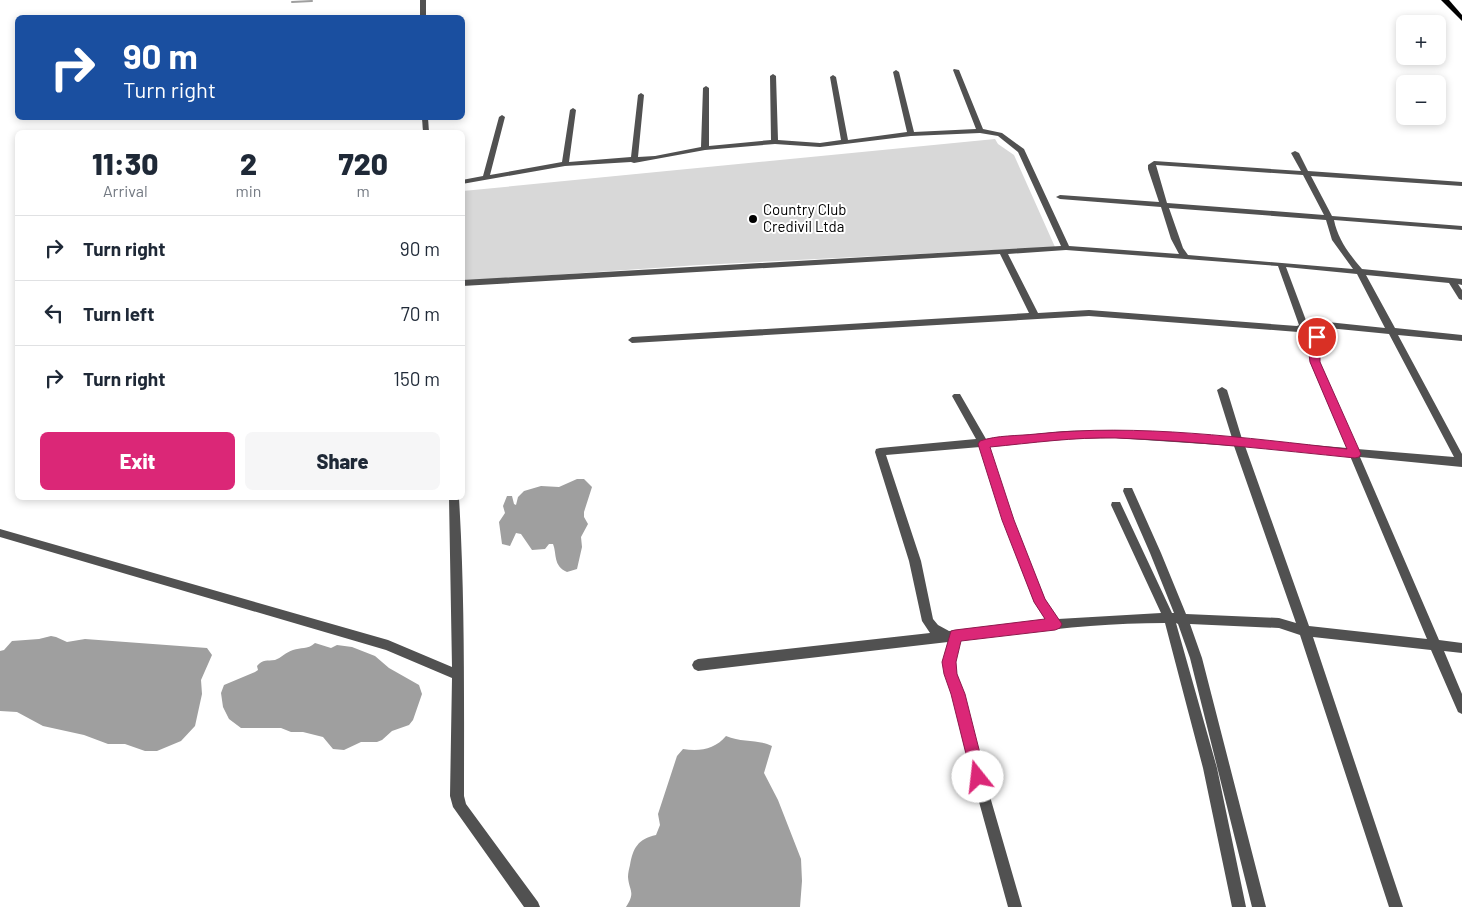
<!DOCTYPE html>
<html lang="en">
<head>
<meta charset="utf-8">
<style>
  :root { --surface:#fff; --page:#f6f6f7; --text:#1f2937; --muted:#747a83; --line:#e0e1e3; --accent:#db2777 }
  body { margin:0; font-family:Barlow,sans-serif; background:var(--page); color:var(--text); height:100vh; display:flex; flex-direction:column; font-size:19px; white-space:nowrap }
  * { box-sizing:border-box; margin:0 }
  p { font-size:16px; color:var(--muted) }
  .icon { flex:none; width:28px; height:28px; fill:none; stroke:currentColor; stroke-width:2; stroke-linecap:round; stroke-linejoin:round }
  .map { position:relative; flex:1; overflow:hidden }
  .details { position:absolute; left:15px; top:130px; width:450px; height:370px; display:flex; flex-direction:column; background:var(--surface); border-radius:8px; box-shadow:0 2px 8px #0003 }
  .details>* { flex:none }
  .hud { position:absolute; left:15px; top:15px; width:450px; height:105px; border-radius:8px; box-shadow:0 2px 8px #0003; background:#1a4fa0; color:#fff; overflow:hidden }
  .buttons { position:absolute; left:1396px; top:15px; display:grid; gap:10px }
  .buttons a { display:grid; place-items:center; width:50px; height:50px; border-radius:8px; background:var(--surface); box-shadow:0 2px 8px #0003; font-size:25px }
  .pin { position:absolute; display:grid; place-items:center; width:42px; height:42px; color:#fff; margin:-21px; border:2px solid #fff; border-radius:50%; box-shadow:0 1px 5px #0007 }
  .me { position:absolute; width:55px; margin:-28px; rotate:344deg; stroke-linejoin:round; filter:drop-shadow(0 0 4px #0008) }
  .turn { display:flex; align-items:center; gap:18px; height:105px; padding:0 25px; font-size:22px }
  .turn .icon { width:65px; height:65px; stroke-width:2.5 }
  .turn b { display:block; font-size:35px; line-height:42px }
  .eta { display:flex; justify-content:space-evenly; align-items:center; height:85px; text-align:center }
  .eta b { font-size:30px; font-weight:800; line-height:35px }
  .cta { display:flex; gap:10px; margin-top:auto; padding:10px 25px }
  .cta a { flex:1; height:58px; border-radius:8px; background:var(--accent); color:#fff; font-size:20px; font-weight:800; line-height:58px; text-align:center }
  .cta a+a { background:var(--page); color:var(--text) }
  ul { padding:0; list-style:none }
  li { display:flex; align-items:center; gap:15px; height:65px; padding:0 25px; border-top:1px solid var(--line) }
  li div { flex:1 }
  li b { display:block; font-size:19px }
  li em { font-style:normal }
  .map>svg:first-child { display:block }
  .green { fill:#d8d8d8 }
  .water { fill:#9f9f9f }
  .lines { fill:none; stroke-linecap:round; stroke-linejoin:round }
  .stream { stroke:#9f9f9f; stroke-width:2 }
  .minor { fill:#515151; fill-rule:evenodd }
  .primary { fill:#000; fill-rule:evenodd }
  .route { fill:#db2777; stroke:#8e194d }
  .poi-dot { fill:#000; stroke:#fff; stroke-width:2 }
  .labels { text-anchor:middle; stroke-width:4; stroke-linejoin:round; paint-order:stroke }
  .far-poi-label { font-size:15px; fill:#000; stroke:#fff; text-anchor:start }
</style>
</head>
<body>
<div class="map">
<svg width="1462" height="907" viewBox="0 0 1462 907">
  <rect width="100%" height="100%" fill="#fff"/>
  <polygon class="green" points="995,139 998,144 1014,155 1055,247 699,265 463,281 463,191"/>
  <g class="water">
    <path d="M577 479H584L592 487 584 512V517L588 524 581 537 582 547 577 569 567 572C553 566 557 554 553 544H549L545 549 532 550 521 534 516 533 510 546 502 544 499 522 505 513 503 506 507 496H512L514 504 516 505 518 497 524 491 541 486 559 487Z"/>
    <polygon points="51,636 56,637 67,642 85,639 207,648 212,655 201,680 202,694 195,726 181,741 157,751 145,751 125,744 108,744 84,735 43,726 17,712 0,711 0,651 4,650 12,641 39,639"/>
    <path d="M315 643 331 648 337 645 352 647 375 656 389 668 419 685 422 694 413 720 409 725 392 731 382 740 377 742H361L344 750 333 749 323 737 303 732H291L281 728H241L229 719 223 707 221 693 224 685 255 672 258 670 257 666C263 659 267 661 275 660 281 658 286 652 293 650 301 647 307 650 315 643Z"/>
    <path d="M726 736C742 743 758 739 772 746L764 773 778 800 801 859 802 881 800 907H626C636 892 629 891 628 877 628 873 629 869 630 865 633 848 638 839 656 835L660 825 658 814 677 756 683 749C700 752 715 749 726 736Z"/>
  </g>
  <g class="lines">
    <polyline class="stream" points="292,2 312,1"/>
    <g class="minor">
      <rect x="420" y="0" width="6" height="18"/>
      <path d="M954 69 959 70 983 129 1002 133 1024 149 1069 246 1179 254 1171 239 1161 207 1060 199 1056 197 1060 195 1159 202 1148 169V165L1154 161 1301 171 1291 153 1295 151 1299 153 1308 171 1462 182V186L1311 176 1332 216 1462 226V230L1334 220C1338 240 1350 255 1362 269L1462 279V285L1458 284 1462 290V300L1459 299 1449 283 1366 275 1395 328 1462 335V341L1398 335 1462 454V467L1360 457 1439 640 1462 643V653L1444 651 1462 694V714L1458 712 1431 650 1313 637 1403 907H1389L1300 635 1279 628 1190 624 1202 658 1266 907H1252L1190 658 1178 624 1176 623 1217 768 1246 907H1232L1203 768 1165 623C1096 623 1028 632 960 640L955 662 957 674 964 694 980 762 1022 907H1008L968 762 952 694 945 674 943 662 948 642 698 671 694 669 692 665 694 661 698 659 930 633 922 621 909 561 875 452 876 449 880 448 976 439 952 396 954 394H960L986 439 1065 431 1115 430 1232 438 1217 390 1222 387 1227 390 1242 439 1347 448 1310 362 1309 354C1320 342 1314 339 1303 330L1298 332 1089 316 632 343 628 340 632 337 1029 313 1000 254 462 286V280L1061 246 1018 152 998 136 980 133 911 136 820 147 775 144 705 150 634 163 631 162 565 166 462 184V180L483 176 499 117 502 115 505 117 490 175 562 162 570 110 573 108 576 110 569 162 631 157 638 95 641 93 644 95 638 157 655 156 701 147 703 88 706 86 709 88V146L771 140 770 76 773 74 776 76 778 140 820 143 841 140 830 77 833 75 836 77 848 140 907 132 893 72 896 70 899 72 914 132 976 129 953 70ZM1156 165 1303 175 1324 215 1167 203ZM1169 208 1326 220 1332 240 1353 269 1188 255 1183 248ZM1066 250 1278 266 1299 325 1297 326 1089 310 1038 313 1008 254ZM1286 267 1357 274 1385 328 1318 321 1307 323ZM1318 327 1389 334 1454 457 1357 449 1320 362 1319 355C1330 346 1320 335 1312 328ZM1115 438 1234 446 1296 623 1279 618 1186 614 1161 553 1132 488H1124L1123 491 1150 553 1174 613H1172L1120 502H1112L1111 505 1161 613 1058 619 1045 599 1013 520 989 446 1065 439ZM1245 446 1350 456 1427 639 1309 626ZM980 447 1003 520 1034 602 1046 620 949 631 938 625 933 619 921 561 886 455Z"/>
      <polygon points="422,118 428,118 429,132 423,132"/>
      <path d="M449 498H459C465 597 464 697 464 796L466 804 538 902 540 907H524L453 807 450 796 452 678 386 650 0 537V529L388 640 452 667Z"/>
    </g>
    <polygon class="primary" points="1441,0 1449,0 1462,15 1462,21"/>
  </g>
  <path class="route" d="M1317 334 1321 335C1325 343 1327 349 1320 355V362L1361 454 1359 457 1355 458C1276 450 1196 441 1116 438 1074 437 1032 443 990 447L1014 520 1045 599 1062 624 1060 628 1055 630 961 641 956 662 957 674 965 694 986 777 984 782 978 784 973 782 951 694 944 674 942 662 951 631 955 630 1045 619 1034 602 1002 520 978 444 980 441C997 435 1018 436 1036 434 1139 423 1245 438 1347 449L1310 362 1309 354 1315 344 1312 337Z"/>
  <circle class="poi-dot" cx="753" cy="219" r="5"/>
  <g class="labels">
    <g class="far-poi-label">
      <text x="763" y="215">Country Club<tspan x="763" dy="17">Credivil Ltda</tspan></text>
    </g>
  </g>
</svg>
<div class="buttons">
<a>+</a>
<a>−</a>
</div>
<div class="pin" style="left:1317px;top:337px;background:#d93025"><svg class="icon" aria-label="arrive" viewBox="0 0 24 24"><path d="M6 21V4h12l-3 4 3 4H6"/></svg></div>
<svg class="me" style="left:978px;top:777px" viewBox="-20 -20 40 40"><circle r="19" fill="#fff"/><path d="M0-13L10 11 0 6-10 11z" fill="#db2777"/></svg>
<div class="hud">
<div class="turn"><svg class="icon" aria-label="right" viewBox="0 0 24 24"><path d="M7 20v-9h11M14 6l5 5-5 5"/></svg><div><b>90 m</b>Turn right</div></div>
</div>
<section class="details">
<div class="eta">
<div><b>11:30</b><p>Arrival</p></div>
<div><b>2</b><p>min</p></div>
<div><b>720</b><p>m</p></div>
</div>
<ul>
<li><svg class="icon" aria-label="right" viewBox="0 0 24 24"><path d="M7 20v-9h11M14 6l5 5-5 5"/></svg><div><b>Turn right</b></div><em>90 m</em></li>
<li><svg class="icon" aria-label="left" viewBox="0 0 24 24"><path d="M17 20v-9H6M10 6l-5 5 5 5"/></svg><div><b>Turn left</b></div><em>70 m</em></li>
<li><svg class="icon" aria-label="right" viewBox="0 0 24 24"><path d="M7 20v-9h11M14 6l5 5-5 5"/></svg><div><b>Turn right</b></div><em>150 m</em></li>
</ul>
<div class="cta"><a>Exit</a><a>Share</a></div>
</section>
</div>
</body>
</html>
